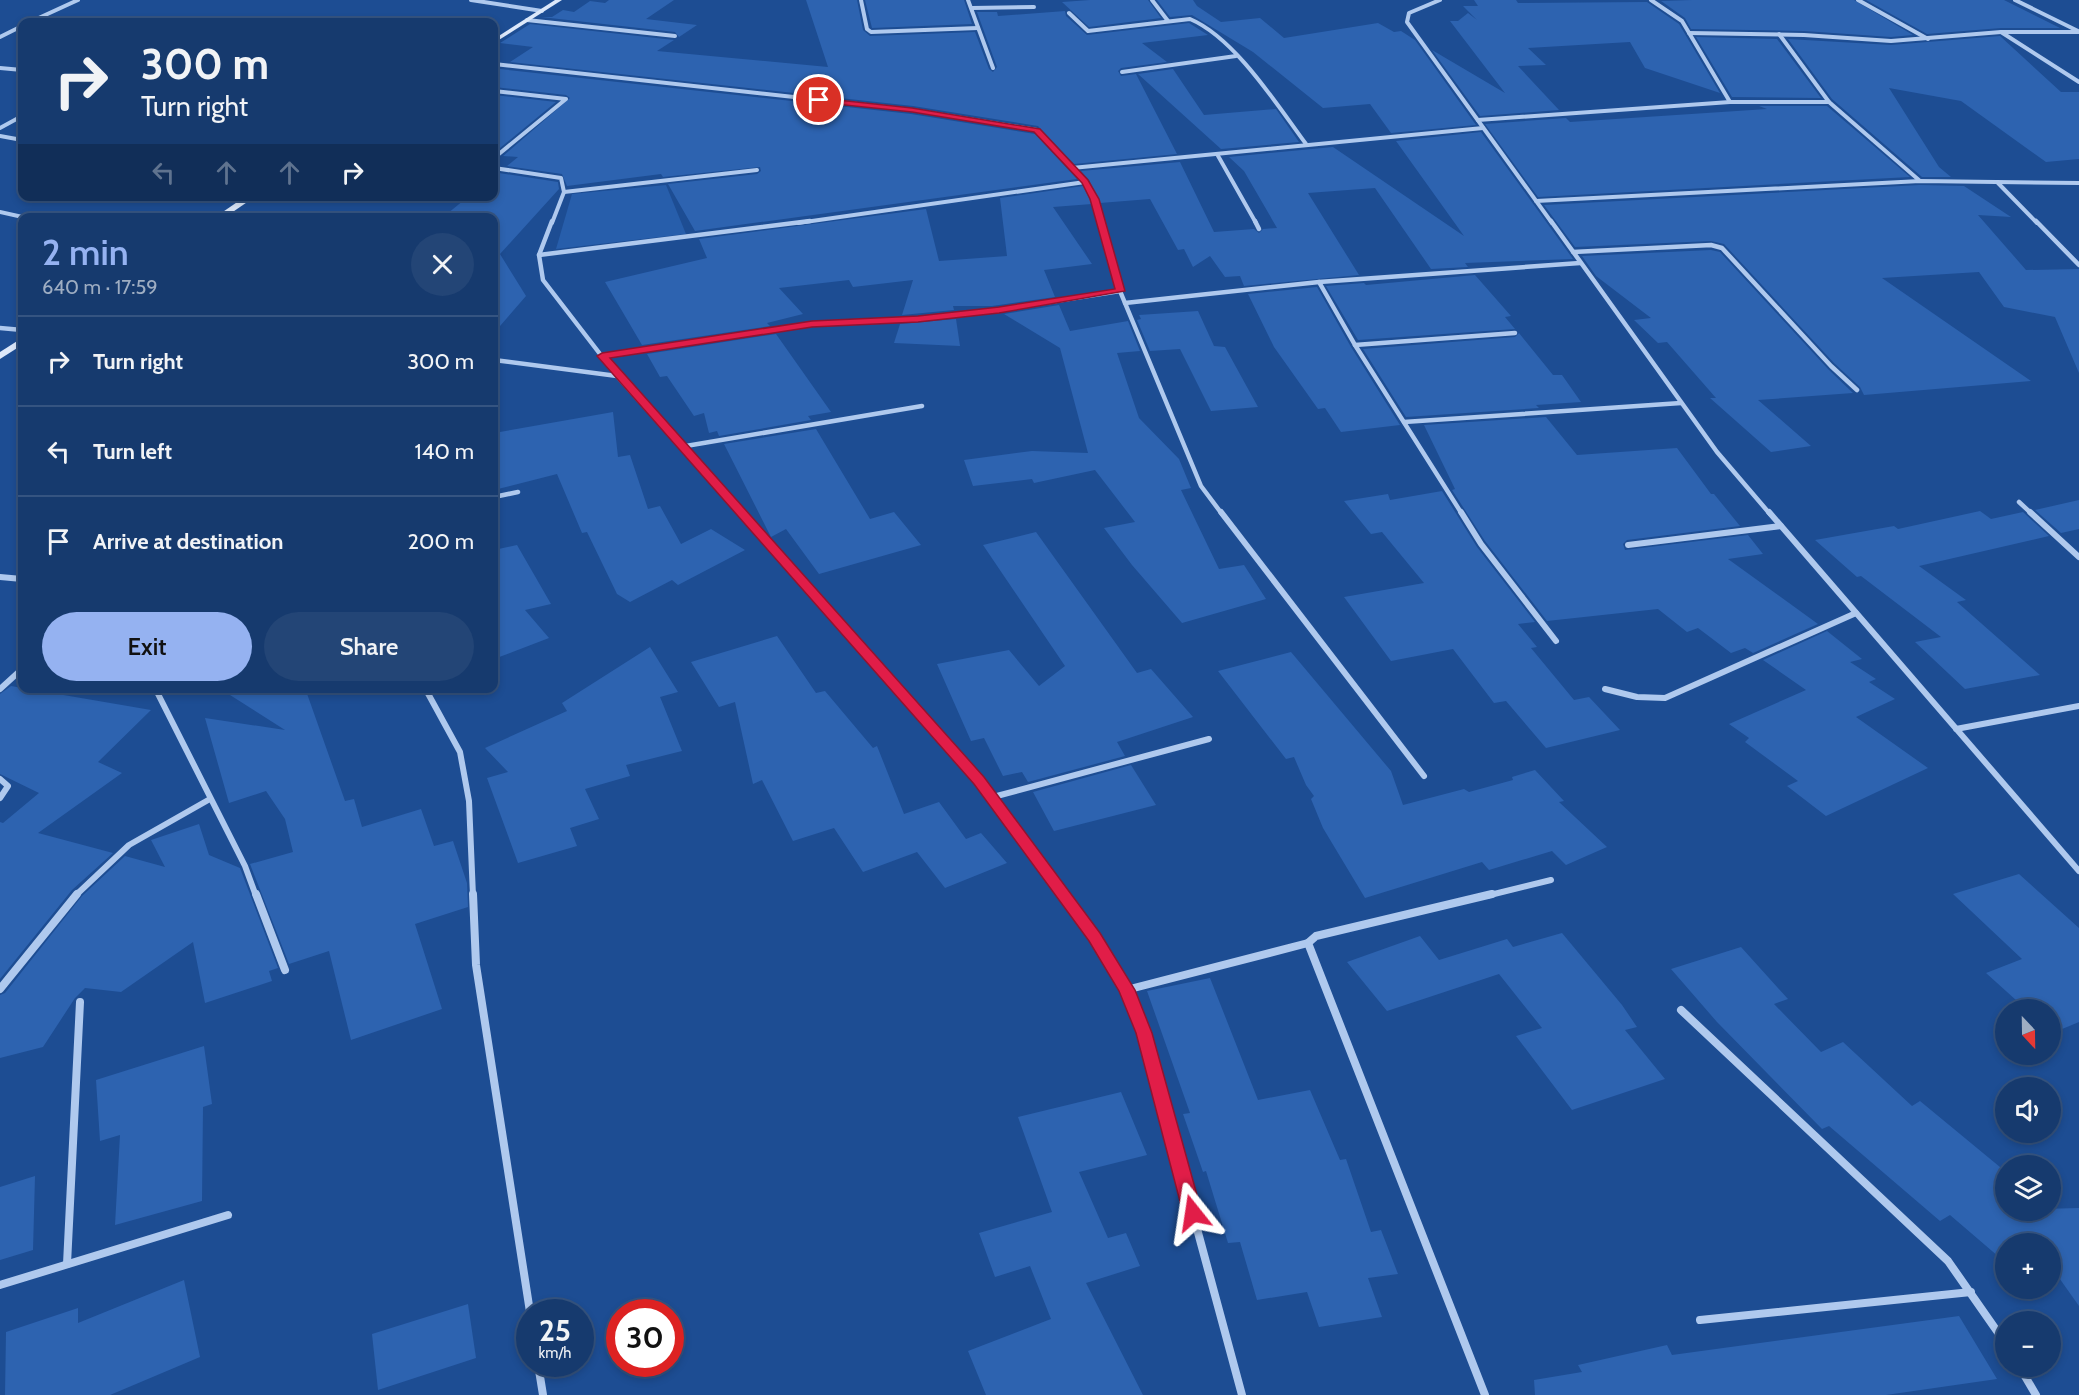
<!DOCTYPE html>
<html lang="en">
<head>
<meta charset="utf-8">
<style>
  :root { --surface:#163a6e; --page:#234576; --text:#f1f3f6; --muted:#9eadc2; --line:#355481; --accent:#95b2f1 }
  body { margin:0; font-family:Cabin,sans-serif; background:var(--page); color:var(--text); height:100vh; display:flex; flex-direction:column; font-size:22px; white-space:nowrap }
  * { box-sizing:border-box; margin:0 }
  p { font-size:20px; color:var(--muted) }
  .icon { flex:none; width:33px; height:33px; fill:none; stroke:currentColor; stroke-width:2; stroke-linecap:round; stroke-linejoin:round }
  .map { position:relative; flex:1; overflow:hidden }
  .side { position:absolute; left:18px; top:213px; width:480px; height:480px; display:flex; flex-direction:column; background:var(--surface); border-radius:12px; box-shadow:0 3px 9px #0003,0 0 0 2px var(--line) }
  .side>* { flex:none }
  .banner { position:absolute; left:18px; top:18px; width:480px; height:183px; border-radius:12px; box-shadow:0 3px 9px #0003,0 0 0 2px var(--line); background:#163a6e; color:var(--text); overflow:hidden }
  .needle { width:39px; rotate:158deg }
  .controls { position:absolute; left:1995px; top:999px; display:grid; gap:12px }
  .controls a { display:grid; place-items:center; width:66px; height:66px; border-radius:50%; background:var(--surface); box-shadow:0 3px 9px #0003,0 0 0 2px var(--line); font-size:30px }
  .speed { position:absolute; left:516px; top:1299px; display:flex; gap:12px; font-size:30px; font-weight:700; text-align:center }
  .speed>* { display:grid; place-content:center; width:78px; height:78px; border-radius:50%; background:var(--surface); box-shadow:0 3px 9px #0003,0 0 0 2px var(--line); line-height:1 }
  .speed small { font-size:15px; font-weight:400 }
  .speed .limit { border:9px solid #d22; background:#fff; color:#111 }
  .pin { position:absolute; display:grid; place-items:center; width:51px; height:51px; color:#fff; margin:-26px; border:3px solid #fff; border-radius:50%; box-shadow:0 2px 6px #0007 }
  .me { position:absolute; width:66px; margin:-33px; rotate:345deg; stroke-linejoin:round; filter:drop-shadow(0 0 4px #0008) }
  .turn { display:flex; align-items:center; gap:21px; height:126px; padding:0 24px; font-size:27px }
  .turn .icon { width:78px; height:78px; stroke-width:2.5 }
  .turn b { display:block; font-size:42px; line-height:51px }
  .lanes { display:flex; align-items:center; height:57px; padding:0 24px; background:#0003; justify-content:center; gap:30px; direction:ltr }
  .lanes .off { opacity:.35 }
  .round { display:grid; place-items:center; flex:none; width:63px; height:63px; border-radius:32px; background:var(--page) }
  .headline { display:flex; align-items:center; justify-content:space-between; height:102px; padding:0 24px }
  h1 { font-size:36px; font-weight:600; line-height:45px; color:var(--accent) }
  .cta { display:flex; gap:12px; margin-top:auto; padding:12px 24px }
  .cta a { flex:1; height:69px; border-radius:36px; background:var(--accent); color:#111; font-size:24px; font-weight:600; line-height:69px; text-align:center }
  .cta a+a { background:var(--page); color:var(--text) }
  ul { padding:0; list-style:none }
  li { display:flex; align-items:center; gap:18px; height:90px; padding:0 24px; border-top:2px solid var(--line) }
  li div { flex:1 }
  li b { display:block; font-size:22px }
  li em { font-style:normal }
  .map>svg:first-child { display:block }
  .green { fill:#275eab }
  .building { fill:#2d63b0 }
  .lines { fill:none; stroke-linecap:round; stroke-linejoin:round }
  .street-far3 { stroke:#afc9ee; stroke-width:4 }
  .street-far2 { stroke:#afc9ee; stroke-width:4.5 }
  .street-far1 { stroke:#afc9ee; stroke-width:6 }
  .street { stroke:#afc9ee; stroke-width:8 }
  .secondary { fill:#dce8fa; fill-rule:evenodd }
  .route { fill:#e11d48; stroke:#92132f; stroke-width:1.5 }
</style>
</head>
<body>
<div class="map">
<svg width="2079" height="1395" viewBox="0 0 2079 1395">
  <rect width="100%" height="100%" fill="#1d4d93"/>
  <polygon class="green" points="666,185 686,234 556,249 572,194"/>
  <g class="building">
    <polygon points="609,0 674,0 646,19 697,25 679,37 675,32 541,17 552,17 563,10 574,12 590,1 605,3"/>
    <polygon points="806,0 857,0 863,30 870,36 975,32 989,69 993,72 997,67 977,12 997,12 998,16 1065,11 1066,16 1087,35 1189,23 1208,35 1142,43 1167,62 1121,68 1118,71 1121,76 1136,74 1177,154 1074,164 1038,126 913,106 510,62 533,47 500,43 530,24 674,40 657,51 828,67"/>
    <polygon points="865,0 964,0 972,24 872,28"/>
    <polygon points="1090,0 1148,0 1161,18 1089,27 1062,2"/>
    <polygon points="1157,0 1193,0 1197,6 1221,22 1260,18 1284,38 1378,23 1394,32 1401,31 1415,40 1476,125 1391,133 1370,104 1323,108 1253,52 1192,15 1170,17"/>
    <polygon points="1474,0 1516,0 1518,3 1647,2 1679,24 1720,93 1645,68 1630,42 1528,48 1546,65 1518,66 1559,110 1480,116 1432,50 1505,93 1450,21 1458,21 1468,13 1477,20 1463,6 1478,6"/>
    <polygon points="1692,0 1854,0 1913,35 1891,37 1804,31 1691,29 1685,18 1661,1"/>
    <polygon points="1866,0 2004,0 2060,28 2001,28 1927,34"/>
    <polygon points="2000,36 2061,92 2079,92 2079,159 2046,162 1961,101 1889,88 1939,167 1951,177 1922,177 1832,99 1788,39 1891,45"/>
    <polygon points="1696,37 1777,39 1821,98 1732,97"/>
    <polygon points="500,69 911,114 1035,134 1077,179 695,231 668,184 757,174 761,171 760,167 663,177 661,174 567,186 562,174 507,166 518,157 503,156 570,98 566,95 494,87 494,73"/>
    <polygon points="1173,69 1204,115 1276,109 1299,142 1221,149 1138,74"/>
    <polygon points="494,95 556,102 494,153"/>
    <polygon points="1759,106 1827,106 1910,177 1538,197 1485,124 1566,118 1570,122 1767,109"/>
    <polygon points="1481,132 1573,259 1465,263 1468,267 1431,269 1375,188 1308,193 1359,275 1244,286 1240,276 1225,277 1210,256 1193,267 1184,249 1178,250 1150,199 1100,203 1089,180 1081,171 1180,162 1214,232 1254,229 1259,233 1263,229 1277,228 1244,171 1229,157 1333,147 1464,236 1396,141"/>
    <polygon points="499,173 558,182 559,189 500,254 526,296 494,333 494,218 442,218 469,196 494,196 494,177"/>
    <polygon points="1920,185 1964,186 2011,217 1978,215 2026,270 2079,269 2079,373 2055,317 2004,307 1979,272 1882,278 2031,381 1864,395 1860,387 1834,363 1724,244 1711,241 1575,247 1544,205"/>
    <polygon points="1083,186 1092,204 1053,207 1092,264 1044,270 1055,297 992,306 953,306 954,310 902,315 913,280 853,287 849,280 779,288 803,314 767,323 770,326 642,345 605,282 707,258 699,239 926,209 939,261 1007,256 1000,198"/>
    <polygon points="1711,250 1720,252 1828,369 1853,393 1758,400 1811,446 1771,452 1710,398 1716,398 1667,342 1658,343 1634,320 1651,318 1596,276 1582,256"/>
    <polygon points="1475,275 1511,316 1505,317 1515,329 1358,340 1326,286 1364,283 1366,285"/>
    <polygon points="1317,287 1351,347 1400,425 1341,432 1325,408 1318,409 1274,347 1248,294"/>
    <polygon points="1059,305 1070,331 1128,321 1140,351 1117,353 1139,418 1179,459 1191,488 1181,490 1219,569 1244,565 1266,599 1182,623 1132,565 1104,528 1135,522 1095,470 1034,483 1032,479 973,486 964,460 1032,451 1088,453 1060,348 1004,314"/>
    <polygon points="1198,311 1214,346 1225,347 1258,407 1211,411 1180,349 1150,351 1137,320 1141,319 1139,315"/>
    <polygon points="956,319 960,346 894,343 900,324"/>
    <polygon points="1519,333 1553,375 1562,375 1581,402 1536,405 1539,408 1406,417 1363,349 1515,337"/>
    <polygon points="776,334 831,412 808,416 811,420 719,436 717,431 709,433 704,413 694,416 667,376 660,377 647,354"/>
    <polygon points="613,412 618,457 630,455 648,509 660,506 681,544 711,529 745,550 678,585 672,580 630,602 617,594 587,532 582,533 557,474 494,490 494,433"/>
    <polygon points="1546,417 1577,455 1677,448 1711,494 1714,494 1740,526 1627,540 1623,544 1625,550 1748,535 1763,554 1728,559 1818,624 1753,653 1745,648 1731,653 1698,628 1687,632 1658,609 1547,621 1485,541 1452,490 1455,489 1424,425"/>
    <polygon points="816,429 870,519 894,512 921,545 819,574 786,529 771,537 724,444"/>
    <polygon points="1442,491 1477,547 1535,622 1518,624 1537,647 1531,648 1574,700 1589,697 1620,730 1546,748 1506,701 1494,703 1453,649 1391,661 1344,597 1424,583 1382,532 1371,534 1344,501 1388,494 1390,500"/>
    <polygon points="2079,500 2079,529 2061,533 2035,510"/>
    <polygon points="1980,511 1991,519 2023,512 2049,536 1919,566 1966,600 1957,602 2040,675 1965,689 1915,642 1941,637 1861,576 1857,577 1815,540 1894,526 1898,529"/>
    <polygon points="1036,532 1137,673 1151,669 1193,717 1117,742 1125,756 1028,782 1022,772 1003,776 984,738 971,741 937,664 1009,650 1039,686 1065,666 983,545"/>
    <polygon points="517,545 551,604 525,610 549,638 494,659 494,550"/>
    <polygon points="1827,631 1862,659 1850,662 1876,679 1869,682 1895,699 1856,717 1928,768 1826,816 1787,786 1798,781 1745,742 1749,738 1729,724 1806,690 1763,660"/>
    <polygon points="777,636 816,693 825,691 873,748 877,746 904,814 939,802 966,839 981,833 1007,863 945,888 917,852 863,872 834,828 793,841 762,780 753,784 735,702 719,707 691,662"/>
    <polygon points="650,647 678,692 660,697 682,751 626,765 630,776 585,789 599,819 570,828 577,846 518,863 487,778 508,772 485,748 567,711 562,703"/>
    <polygon points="1291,652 1391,771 1403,805 1464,789 1469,792 1513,780 1512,777 1535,770 1564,801 1559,802 1607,847 1566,865 1552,851 1489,870 1482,862 1365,898 1323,828 1311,799 1314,796 1306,785 1294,757 1286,759 1218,671"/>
    <polygon points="11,686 151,710 98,762 122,773 38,833 113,853 72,890 0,979 0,822 3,823 39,793 0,774 0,694"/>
    <polygon points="219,688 305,688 345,801 354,799 362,827 421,809 434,846 453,841 467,883 468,907 415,924 442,1009 351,1040 329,951 289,964 250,864 293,852 285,819 266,791 229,803 205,718 285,730"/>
    <polygon points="1131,765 1156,805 1054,831 1033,792"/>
    <polygon points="199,824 209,855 240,868 278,968 269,971 272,981 205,1003 193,942 121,992 85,988 75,998 43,1047 0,1058 0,995 5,993 82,896 125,856 165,867 151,840"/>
    <polygon points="2019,874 2079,928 2079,1022 2050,1034 2050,1010 2027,1010 1986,973 2022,959 1953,894"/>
    <polygon points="1562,933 1622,1005 1637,1027 1625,1030 1665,1079 1572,1110 1516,1036 1542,1028 1499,974 1387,1011 1347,962 1420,936 1439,960 1507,939 1513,947"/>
    <polygon points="1741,947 1788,999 1774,1004 1821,1052 1843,1042 1912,1106 1920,1101 2006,1172 2006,1210 2079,1208 2079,1306 2050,1265 2050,1244 2006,1244 2006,1263 1950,1215 1940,1221 1829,1126 1822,1129 1717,1022 1671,969"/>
    <polygon points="1210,978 1258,1100 1310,1090 1340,1160 1346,1159 1371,1232 1381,1230 1398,1274 1368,1278 1382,1317 1319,1327 1307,1292 1257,1300 1240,1242 1228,1243 1206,1171 1203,1172 1183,1114 1190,1113 1147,991"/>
    <polygon points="204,1046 212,1104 203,1107 202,1201 115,1225 120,1135 100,1141 96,1080"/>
    <polygon points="1121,1092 1147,1155 1079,1172 1108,1238 1126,1233 1140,1266 1086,1283 1143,1395 986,1395 968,1351 1051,1319 1030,1266 995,1277 979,1233 1052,1212 1018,1117"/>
    <polygon points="35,1176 33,1250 0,1260 0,1187"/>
    <polygon points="184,1280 200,1357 110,1395 5,1395 6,1332 78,1308 78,1323"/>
    <polygon points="468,1304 476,1358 378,1390 372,1334"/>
    <polygon points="1959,1316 1997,1379 1886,1395 1535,1395 1534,1380 1582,1372 1578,1365 1667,1345 1672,1355"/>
  </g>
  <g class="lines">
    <g class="street-far3">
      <polyline points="471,0 542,11"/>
      <polyline points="861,0 867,29 871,32 978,28"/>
      <polyline points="968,0 993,68"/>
      <polyline points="1152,0 1168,21"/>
      <polyline points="1440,0 1409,13 1407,22 1552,223"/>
      <polyline points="1651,0 1682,21 1730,102"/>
      <polyline points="1858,0 1928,39"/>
      <polyline points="2015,0 2078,31"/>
      <polyline points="972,8 1034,7"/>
      <path d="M1069 13 1088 31 1190 19C1235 38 1277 105 1306 144"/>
      <polyline points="527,20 675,36"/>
      <polyline points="30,22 78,0"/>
      <polyline points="2001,32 2079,82"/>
      <polyline points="1689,33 1804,35 1891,41 2001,32 2079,32"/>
      <polyline points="1779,34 1829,102 1920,181"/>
      <polyline points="0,37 22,26"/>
      <polyline points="494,64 912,110 1037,130 1085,182 1095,199 1101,223"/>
      <polyline points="0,68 22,70"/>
      <polyline points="1122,72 1236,56"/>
      <polyline points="494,91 566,99 494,158"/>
      <polyline points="1478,120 1730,102 1829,102"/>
      <polyline points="0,128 22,116"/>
      <polyline points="0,136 22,140"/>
      <polyline points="1217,154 1256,223"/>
      <polyline points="494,168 561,178 564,192 552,223"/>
      <polyline points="1072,168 1483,128"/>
      <polyline points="1998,183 2037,223"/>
      <polyline points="564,192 757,170"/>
      <polyline points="1536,201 1920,181 2079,183"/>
      <polyline points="0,212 27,218"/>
      <polyline points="798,223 1085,182"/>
    </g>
    <g class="street-far2">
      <polyline points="552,221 539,255 543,280 617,376 740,514"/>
      <polyline points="1101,221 1120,291 1201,486 1222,514"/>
      <polyline points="1255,221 1259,229"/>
      <polyline points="1551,221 1717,452 1770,514"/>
      <polyline points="2036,221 2079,265"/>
      <polyline points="1573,252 1711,245 1722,248 1831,366 1857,390"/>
      <polyline points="539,255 810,221"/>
      <polyline points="1319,282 1355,345 1462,514"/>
      <polyline points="1125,303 1319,282 1580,263"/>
      <polyline points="0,328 22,330"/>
      <polyline points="1355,345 1515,333"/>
      <polyline points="602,356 812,324 918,319 999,310 1120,291"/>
      <polyline points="494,360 617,376"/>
      <polyline points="1404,422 1681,403"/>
      <polyline points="680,447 922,406"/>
      <polyline points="494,497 518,492"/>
      <polyline points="2019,502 2032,514"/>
    </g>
    <g class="street-far1">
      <polyline points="739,512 993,797 1064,896"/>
      <polyline points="1221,512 1424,776"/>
      <polyline points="1461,512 1481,544 1556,641"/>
      <polyline points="1769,512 2079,871"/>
      <polyline points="2030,512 2079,557"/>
      <polyline points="1628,545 1781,526"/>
      <polyline points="0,577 22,579"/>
      <polyline points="155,688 245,866 256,896"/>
      <polyline points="425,688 460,752 469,801 473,896"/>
      <polyline points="0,689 22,669"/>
      <polyline points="1605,689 1637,697 1665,698 1856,613"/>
      <polyline points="1956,729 2079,706"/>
      <polyline points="0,779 8,786 0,798"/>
      <polyline points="993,797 1209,739"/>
      <polyline points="75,896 129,845 210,799"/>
      <polyline points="1486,896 1551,880"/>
    </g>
    <g class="street">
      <polyline points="256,894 285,970"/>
      <polyline points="473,894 476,965 530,1312"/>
      <path d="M1063 894C1095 939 1123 982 1144 1033L1242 1395"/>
      <polyline points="0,989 77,894"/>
      <polyline points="1126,990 1308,943"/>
      <polyline points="1681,1010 1948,1261 2006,1344"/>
      <polyline points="67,1264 80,1002"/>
      <polyline points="0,1285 228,1215"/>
      <polyline points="1700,1320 1971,1292"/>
      <polyline points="538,1364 543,1395"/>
      <polyline points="2019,1366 2036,1395"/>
      <polyline points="1485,1395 1308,943 1316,936 1492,894"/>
    </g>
    <g class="secondary">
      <polygon points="555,0 562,0 494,43 494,39"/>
      <polygon points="246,196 256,196 224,218 214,218"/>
      <polygon points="22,338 22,345 0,359 0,352"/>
    </g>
  </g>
  <polygon class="route" points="819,98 912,108 1040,129 1088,180 1099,199 1125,291 999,313 918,322 812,327 610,358 984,777 1100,933 1135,990 1152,1033 1202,1213 1199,1218 1193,1221 1186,1218 1183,1213 1136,1033 1119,991 1089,941 974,784 597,356 602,353 812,321 918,316 999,307 1115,289 1090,199 1082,183 1034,132 912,112 816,102"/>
</svg>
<div class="controls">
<a><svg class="needle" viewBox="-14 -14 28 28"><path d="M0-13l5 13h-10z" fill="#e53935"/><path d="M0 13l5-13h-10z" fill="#9eadc2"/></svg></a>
<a><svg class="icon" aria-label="sound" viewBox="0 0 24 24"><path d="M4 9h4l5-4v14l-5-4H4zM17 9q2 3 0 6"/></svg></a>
<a><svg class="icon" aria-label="layers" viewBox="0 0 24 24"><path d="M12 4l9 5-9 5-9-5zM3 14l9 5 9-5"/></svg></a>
<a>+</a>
<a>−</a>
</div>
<div class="speed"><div>25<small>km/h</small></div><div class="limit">30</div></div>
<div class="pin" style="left:819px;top:100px;background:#d93025"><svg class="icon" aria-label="arrive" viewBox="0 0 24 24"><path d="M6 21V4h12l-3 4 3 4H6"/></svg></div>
<svg class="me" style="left:1193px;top:1213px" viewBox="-20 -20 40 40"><path d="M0-17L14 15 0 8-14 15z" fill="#e11d48" stroke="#fff" stroke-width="4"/></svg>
<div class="banner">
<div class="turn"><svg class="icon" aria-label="right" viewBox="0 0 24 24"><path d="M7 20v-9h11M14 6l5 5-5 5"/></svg><div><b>300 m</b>Turn right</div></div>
<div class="lanes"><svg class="icon off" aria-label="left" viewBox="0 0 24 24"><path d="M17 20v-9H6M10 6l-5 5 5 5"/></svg><svg class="icon off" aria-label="ahead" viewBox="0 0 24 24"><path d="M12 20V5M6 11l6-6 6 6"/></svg><svg class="icon off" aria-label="ahead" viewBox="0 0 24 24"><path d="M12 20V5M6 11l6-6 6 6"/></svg><svg class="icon" aria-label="right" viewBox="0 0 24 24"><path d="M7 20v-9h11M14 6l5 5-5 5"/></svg></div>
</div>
<section class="side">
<div class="headline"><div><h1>2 min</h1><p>640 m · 17:59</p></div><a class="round"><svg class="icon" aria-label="close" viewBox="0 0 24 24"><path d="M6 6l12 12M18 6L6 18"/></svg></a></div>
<ul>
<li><svg class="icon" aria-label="right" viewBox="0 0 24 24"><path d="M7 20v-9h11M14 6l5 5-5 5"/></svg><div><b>Turn right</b></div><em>300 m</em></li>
<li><svg class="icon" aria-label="left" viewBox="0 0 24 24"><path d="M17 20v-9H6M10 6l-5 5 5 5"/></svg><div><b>Turn left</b></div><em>140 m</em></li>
<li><svg class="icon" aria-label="arrive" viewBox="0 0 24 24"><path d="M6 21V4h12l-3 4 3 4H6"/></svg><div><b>Arrive at destination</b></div><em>200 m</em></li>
</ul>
<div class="cta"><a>Exit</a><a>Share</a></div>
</section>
</div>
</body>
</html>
